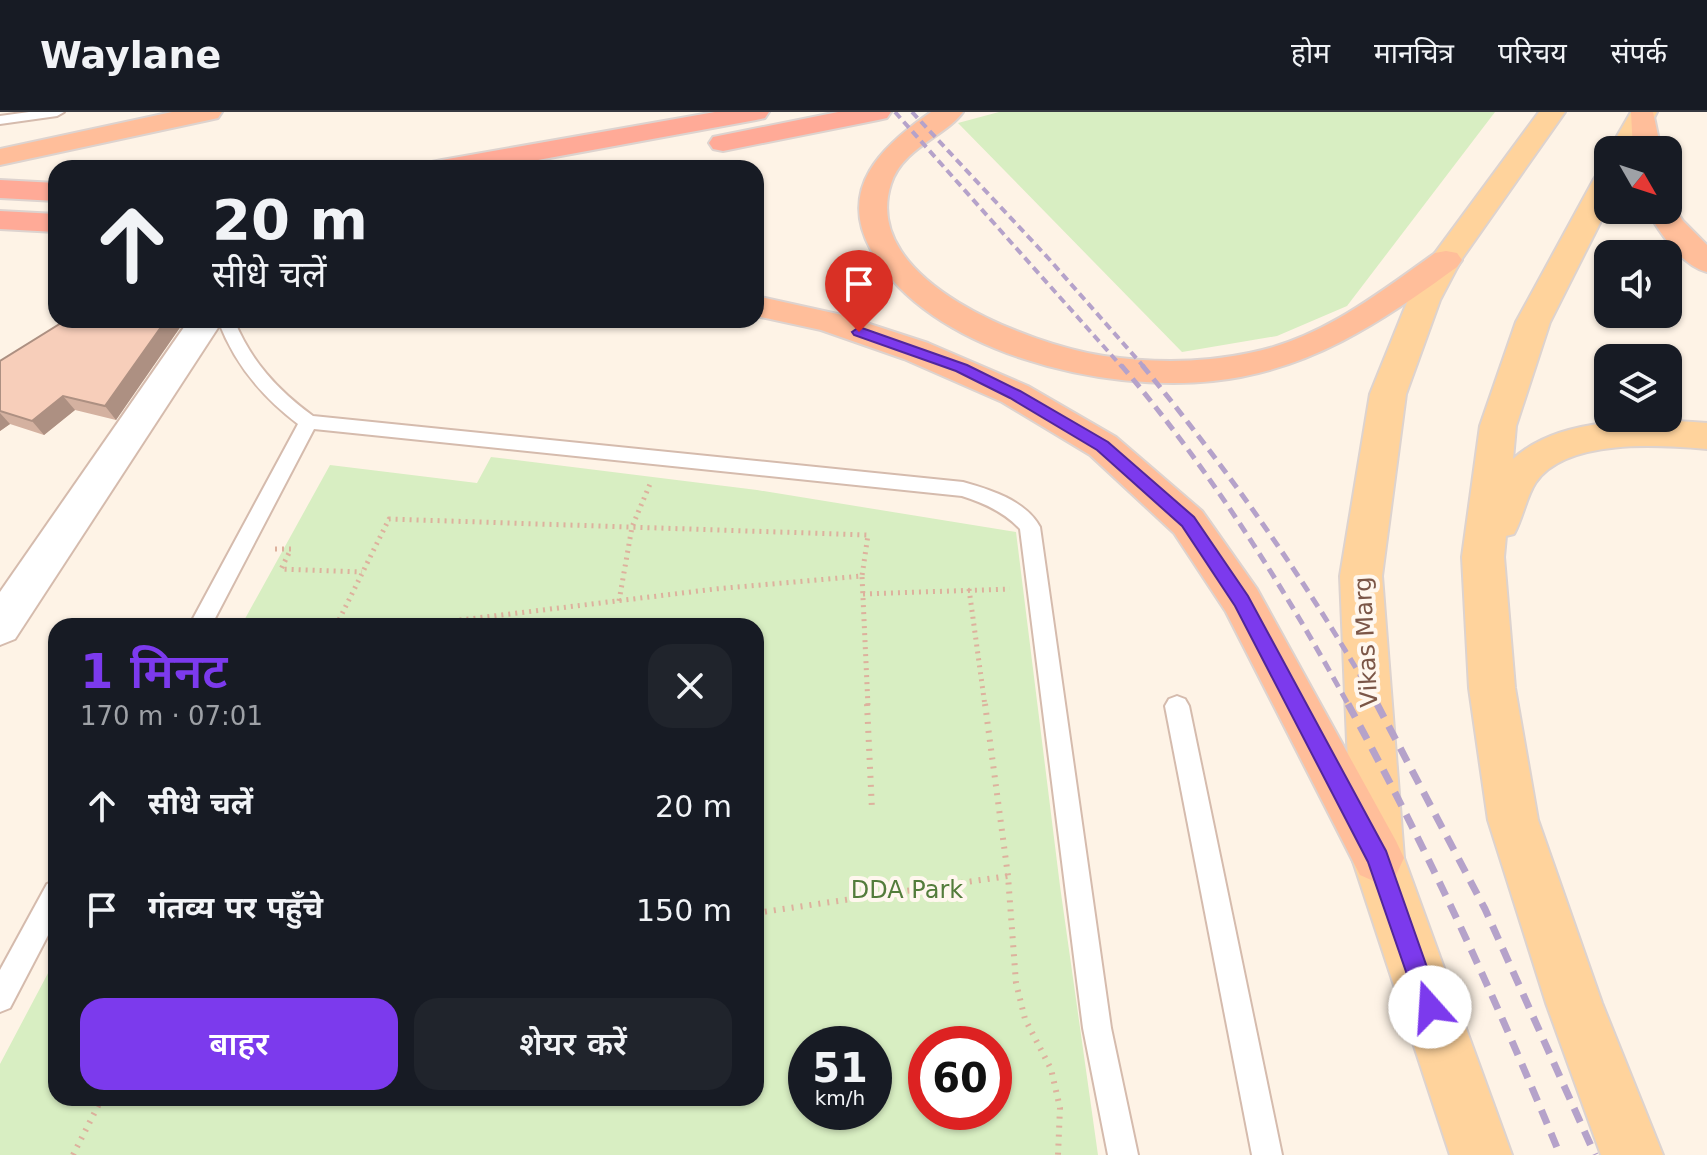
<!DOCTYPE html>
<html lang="hi">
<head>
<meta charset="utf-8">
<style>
  :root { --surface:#171b24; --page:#20242c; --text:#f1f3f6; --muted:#9ea1a6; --line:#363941; --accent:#7c3aed }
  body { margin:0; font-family:"DejaVu Sans","Noto Sans Devanagari",sans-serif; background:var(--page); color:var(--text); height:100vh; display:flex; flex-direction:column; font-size:30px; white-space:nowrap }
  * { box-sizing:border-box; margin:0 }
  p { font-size:26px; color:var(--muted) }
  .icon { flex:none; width:44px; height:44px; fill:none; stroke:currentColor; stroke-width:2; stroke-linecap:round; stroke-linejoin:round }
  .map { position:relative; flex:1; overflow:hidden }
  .side { position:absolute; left:48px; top:506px; width:716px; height:488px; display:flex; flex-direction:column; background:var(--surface); border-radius:24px; box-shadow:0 2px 6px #0004 }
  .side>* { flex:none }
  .top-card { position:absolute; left:48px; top:48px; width:716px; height:168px; border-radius:24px; box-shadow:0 2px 6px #0004; background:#171b24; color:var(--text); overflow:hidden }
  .needle { width:52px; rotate:129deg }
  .fabs { position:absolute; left:1594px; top:24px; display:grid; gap:16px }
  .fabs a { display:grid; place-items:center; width:88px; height:88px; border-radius:16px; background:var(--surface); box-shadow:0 2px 6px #0004; font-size:40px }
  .speed { position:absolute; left:788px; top:914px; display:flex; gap:16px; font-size:40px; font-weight:700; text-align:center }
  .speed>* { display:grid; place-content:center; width:104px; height:104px; border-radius:50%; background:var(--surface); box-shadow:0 2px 6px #0004; line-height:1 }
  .speed small { font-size:20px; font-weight:400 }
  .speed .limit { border:12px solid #d22; background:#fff; color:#111 }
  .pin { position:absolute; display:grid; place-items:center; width:68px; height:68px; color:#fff; margin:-82px -34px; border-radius:50% 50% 50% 0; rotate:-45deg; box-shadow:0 0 8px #0007 }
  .pin .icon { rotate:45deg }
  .me { position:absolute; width:88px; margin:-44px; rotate:341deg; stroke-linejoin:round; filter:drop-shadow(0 0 6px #0008) }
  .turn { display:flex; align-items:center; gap:28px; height:168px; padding:0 32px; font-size:36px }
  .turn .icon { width:104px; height:104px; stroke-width:2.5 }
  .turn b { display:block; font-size:56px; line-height:68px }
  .round { display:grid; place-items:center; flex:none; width:84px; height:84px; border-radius:24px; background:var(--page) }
  .headline { display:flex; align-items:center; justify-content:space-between; height:136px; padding:0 32px }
  h1 { font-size:48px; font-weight:600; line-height:60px; color:var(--accent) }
  .cta { display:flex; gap:16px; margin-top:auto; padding:16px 32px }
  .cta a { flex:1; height:92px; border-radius:24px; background:var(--accent); color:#fff; font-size:32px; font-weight:600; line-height:92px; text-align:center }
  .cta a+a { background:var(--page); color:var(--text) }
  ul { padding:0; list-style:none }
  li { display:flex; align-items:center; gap:24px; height:104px; padding:0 32px }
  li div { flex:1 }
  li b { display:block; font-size:30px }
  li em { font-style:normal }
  header { display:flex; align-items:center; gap:48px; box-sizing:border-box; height:112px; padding:0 40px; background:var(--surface); border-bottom:2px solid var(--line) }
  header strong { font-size:38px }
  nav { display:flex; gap:44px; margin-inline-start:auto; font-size:28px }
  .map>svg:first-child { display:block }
  .green { fill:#d8eec2; fill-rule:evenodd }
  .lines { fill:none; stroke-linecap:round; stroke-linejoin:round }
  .service-casing { stroke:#d5bbad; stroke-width:4 }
  .minor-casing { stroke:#d5bbad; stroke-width:4 }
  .primary-casing { stroke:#ddd3cf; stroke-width:4 }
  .trunk-casing { stroke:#ddd3cf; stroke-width:4 }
  .motorway-casing { stroke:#ddd3cf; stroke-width:4 }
  .path-far1 { stroke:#ddb19d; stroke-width:5; stroke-dasharray:2 5; stroke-linecap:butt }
  .path { stroke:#ddb19d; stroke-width:6; stroke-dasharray:2 7; stroke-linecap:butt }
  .service { fill:#fff; fill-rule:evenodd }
  .minor { fill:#fff; fill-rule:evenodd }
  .primary { fill:#ffd39c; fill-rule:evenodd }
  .trunk { fill:#ffbe9a; fill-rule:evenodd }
  .motorway { fill:#ffaa97; fill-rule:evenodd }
  .rail-far2 { stroke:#b5a2ca; stroke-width:4; stroke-dasharray:8 5; stroke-linecap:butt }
  .rail-far1 { stroke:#b5a2ca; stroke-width:5; stroke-dasharray:11 7; stroke-linecap:butt }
  .rail { stroke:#b5a2ca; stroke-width:7; stroke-dasharray:15 10; stroke-linecap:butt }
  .wall { fill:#d4b1a0 }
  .shaded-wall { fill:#ad9082 }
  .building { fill:#f7ceba; stroke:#ad9082; stroke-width:2 }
  .route { fill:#7c3aed; stroke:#51269a; stroke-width:2 }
  .labels { text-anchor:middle; stroke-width:8; stroke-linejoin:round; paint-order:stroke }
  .street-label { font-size:24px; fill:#7b5647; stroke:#fff7ee }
  .park-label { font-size:24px; fill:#537c3b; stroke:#fff7ee }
</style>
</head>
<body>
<header>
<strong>Waylane</strong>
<nav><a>होम</a><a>मानचित्र</a><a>परिचय</a><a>संपर्क</a></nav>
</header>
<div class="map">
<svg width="1707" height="1043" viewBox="0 0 1707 1043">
  <rect width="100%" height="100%" fill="#fef3e6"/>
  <g class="green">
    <polygon points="999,0 1495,0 1347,194 1277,224 1182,240 958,11"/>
    <path d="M491 345 757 378 1016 420 1060 774 1098 1043H0V952L56 846V986H756V514H241L330 353 477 371ZM806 932H874V1000H806ZM926 932H994V1000H926Z"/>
  </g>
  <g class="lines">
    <defs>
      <g id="service">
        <polygon points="29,0 64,0 57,4 0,12 0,4"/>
        <path d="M218 208H234C251 249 277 278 313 304L963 370C991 378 1025 388 1040 415L1111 916 1138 1043H1108L1083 916 1020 417C1004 400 984 391 962 384L314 317 211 514H189L298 312C261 284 234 251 218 208Z"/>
        <polygon points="1177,584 1185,587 1189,594 1282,1043 1252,1043 1165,594 1169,587"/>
        <polygon points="56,768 56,808 10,896 0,900 0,858 47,772"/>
      </g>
      <polygon id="minor" points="189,208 223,208 15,527 0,533 0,480"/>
      <g id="primary">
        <polygon points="1539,0 1565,0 1461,148 1440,188 1406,282 1382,464 1404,746 1512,1043 1450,1043 1352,746 1340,464 1370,282 1408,188 1435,141"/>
        <polygon points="1631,0 1657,0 1637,38 1609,38"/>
        <path d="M1608 58V95L1550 210 1516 314 1513 347C1559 304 1648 306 1707 311V337C1660 333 1567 326 1536 370 1526 385 1523 406 1514 422L1506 424 1504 445 1515 576 1538 708 1602 891 1663 1043H1601L1546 891 1488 708 1469 576 1462 445 1480 314 1516 210 1594 67 1598 61Z"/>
      </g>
      <g id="trunk">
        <polygon points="172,0 222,0 218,6 209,8 0,53 0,37"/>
        <path d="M931 0H963C946 24 902 36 891 72 859 170 1033 233 1104 244 1152 251 1202 251 1249 241 1319 228 1378 182 1435 141L1446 139 1457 141 1462 148 1457 155C1381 210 1309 259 1213 269 1105 281 928 241 871 138 837 76 882 34 931 0Z"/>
        <polygon points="1631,0 1653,0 1661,38 1633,38"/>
        <path d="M1668 91 1672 92 1683 109 1707 133V160C1682 154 1659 120 1647 98H1668Z"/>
        <polygon points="756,184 842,203 928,231 1028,274 1116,325 1202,399 1257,477 1396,729 1404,746 1396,763 1378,771 1360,763 1226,500 1174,421 1090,343 1002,290 904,247 821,218 756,204"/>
      </g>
      <g id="motorway">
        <polygon points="715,0 769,0 765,6 756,8 495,56 428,56 432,50 442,48"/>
        <polygon points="838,0 891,0 887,6 878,8 723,39 713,37 709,31 713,25"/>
        <polygon points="0,68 56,71 56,89 0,86"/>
        <polygon points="0,99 56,102 56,120 0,117"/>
      </g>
    </defs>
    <use href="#service" class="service-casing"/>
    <use href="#minor" class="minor-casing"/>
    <use href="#primary" class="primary-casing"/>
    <use href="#trunk" class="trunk-casing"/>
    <use href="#motorway" class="motorway-casing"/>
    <g class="path-far1">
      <polyline points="275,437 291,437 281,457 362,460"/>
      <polyline points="969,477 985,594"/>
      <polyline points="863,482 1010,477"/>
      <polyline points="619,489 632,415 650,372"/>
      <polyline points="336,514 389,407 868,423 862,464"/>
      <polyline points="411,514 715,477 862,464 868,594"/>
    </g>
    <g class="path">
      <polyline points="867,592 872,698"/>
      <polyline points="985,592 1008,764 1016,871 1025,907 1051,957 1060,996 1058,1043"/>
      <polyline points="756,801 1008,764"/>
      <polyline points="73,1043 102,986"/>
    </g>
    <use href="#service" class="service"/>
    <use href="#minor" class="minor"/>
    <use href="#primary" class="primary"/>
    <use href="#trunk" class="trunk"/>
    <use href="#motorway" class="motorway"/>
    <g class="rail-far2">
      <polyline points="895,0 1122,255"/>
      <polyline points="912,0 1049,147 1144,255"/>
    </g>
    <g class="rail-far1">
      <path d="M1121 253C1209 356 1284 475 1349 594"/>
      <path d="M1142 253C1230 360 1309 473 1378 594"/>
    </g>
    <g class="rail">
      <path d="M1348 592C1428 738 1497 889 1560 1043"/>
      <polyline points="1377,592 1485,797 1595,1043"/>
    </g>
  </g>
  <polygon class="wall" points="66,208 176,208 181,214 116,308 75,298 44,323 10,312 0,319 0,249"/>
  <g class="shaded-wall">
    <polygon points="166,208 176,208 181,214 116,308 105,294"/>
    <polygon points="63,284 75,298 44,323 32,309"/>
    <polygon points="0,301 10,312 0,319"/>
  </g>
  <polygon class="building" points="66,208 166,208 105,294 63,284 32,309 0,299 0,249"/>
  <polygon class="route" points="859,215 967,253 1020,279 1108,330 1194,405 1248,484 1386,739 1441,895 1438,903 1430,906 1421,903 1368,750 1235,494 1182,414 1097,338 1010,286 956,259 854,223 852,220"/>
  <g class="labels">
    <g class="street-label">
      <text transform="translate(1366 530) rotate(-93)" y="8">Vikas Marg</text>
    </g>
    <g class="park-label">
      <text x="907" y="786">DDA Park</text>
    </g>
  </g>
</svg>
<div class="fabs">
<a><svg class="needle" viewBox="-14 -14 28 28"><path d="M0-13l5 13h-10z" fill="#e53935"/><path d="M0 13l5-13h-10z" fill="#9ea1a6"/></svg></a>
<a><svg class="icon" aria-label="sound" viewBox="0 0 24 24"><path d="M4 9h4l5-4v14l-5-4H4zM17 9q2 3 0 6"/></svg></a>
<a><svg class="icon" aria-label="layers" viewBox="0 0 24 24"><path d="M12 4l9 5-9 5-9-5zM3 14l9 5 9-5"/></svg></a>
</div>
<div class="speed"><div>51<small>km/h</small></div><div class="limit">60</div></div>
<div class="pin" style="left:859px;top:220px;background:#d93025"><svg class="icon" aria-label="arrive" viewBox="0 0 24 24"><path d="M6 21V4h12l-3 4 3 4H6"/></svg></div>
<svg class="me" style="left:1430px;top:895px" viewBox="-20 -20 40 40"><circle r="19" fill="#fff"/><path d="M0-13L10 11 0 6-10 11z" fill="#7c3aed"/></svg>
<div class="top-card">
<div class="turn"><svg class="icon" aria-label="ahead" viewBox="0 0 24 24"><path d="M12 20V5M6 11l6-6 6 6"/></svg><div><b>20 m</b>सीधे चलें</div></div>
</div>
<section class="side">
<div class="headline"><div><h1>1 मिनट</h1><p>170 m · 07:01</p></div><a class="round"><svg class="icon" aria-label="close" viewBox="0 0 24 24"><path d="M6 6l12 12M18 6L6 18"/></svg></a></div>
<ul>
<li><svg class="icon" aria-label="ahead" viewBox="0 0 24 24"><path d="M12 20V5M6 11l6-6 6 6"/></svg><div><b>सीधे चलें</b></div><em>20 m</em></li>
<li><svg class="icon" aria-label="arrive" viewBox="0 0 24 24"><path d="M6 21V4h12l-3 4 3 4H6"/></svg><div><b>गंतव्य पर पहुँचे</b></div><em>150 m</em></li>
</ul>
<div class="cta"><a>बाहर</a><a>शेयर करें</a></div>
</section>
</div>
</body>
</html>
